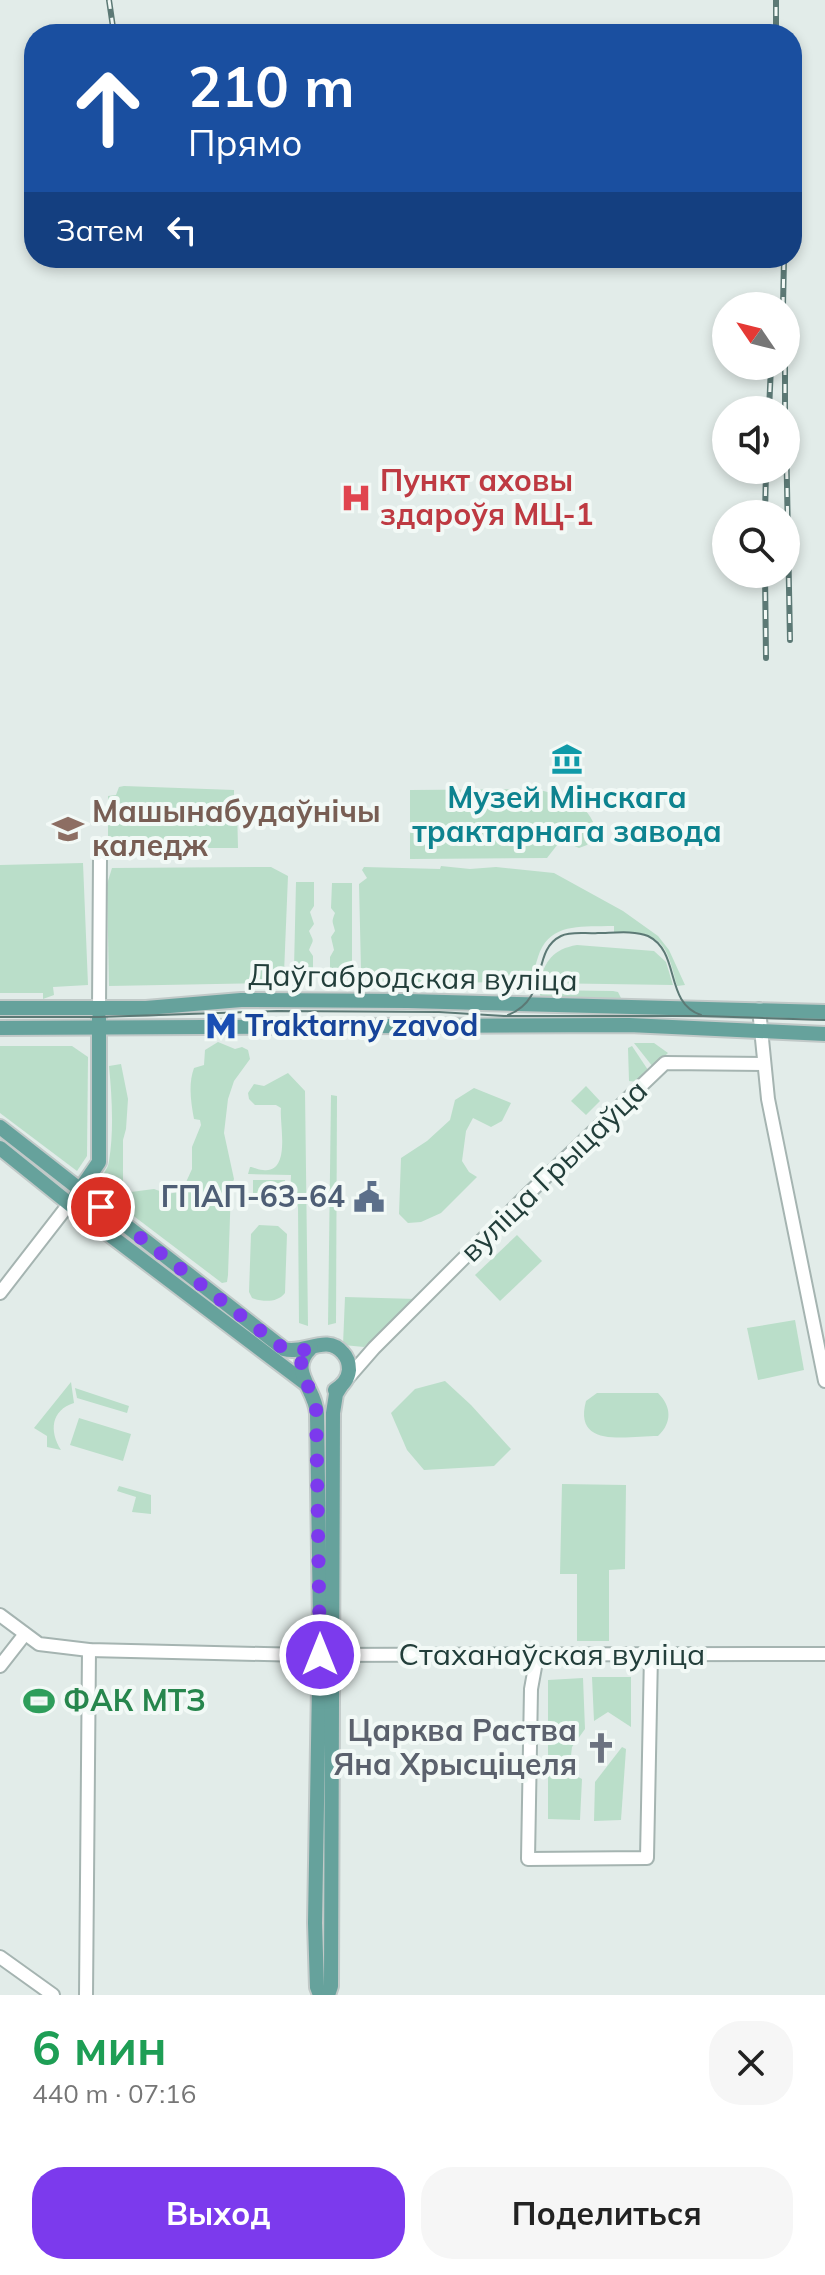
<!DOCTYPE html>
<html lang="ru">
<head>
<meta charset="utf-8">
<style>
  :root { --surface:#fff; --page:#f6f6f6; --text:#222; --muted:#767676; --accent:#7c3aed }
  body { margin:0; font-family:Mulish,sans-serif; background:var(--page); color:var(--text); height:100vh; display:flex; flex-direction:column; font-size:30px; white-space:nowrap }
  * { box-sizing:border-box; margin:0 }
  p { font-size:26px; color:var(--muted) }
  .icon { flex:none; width:44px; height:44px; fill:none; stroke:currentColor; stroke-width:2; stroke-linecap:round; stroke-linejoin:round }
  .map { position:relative; height:1995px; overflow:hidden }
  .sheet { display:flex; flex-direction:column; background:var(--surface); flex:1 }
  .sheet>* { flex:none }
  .guide { position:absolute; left:24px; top:24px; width:778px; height:244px; border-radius:32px; box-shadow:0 4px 12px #0003; background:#1a4fa0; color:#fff; overflow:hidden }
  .needle { width:52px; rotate:305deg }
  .tools { position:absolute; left:712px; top:292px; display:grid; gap:16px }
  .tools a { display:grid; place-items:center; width:88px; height:88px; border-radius:50%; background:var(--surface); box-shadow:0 4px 12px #0003; font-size:40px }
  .pin { position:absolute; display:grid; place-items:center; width:68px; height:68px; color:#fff; margin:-34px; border:4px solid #fff; border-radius:50%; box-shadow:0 2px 8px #0007 }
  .me { position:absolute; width:88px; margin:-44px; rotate:0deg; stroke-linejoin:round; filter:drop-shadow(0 0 6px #0008) }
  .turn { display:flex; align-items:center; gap:28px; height:168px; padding:0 32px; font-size:36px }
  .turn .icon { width:104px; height:104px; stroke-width:2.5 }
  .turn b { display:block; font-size:56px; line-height:68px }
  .then { display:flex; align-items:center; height:76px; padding:0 32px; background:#0003; gap:16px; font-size:30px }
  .round { display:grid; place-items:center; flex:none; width:84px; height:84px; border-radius:32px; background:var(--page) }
  .headline { display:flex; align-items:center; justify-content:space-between; height:136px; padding:0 32px }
  h1 { font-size:48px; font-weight:700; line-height:60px; color:#1e9e55 }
  .cta { display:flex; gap:16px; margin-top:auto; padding:16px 32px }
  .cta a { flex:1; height:92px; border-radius:32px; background:var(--accent); color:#fff; font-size:32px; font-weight:700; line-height:92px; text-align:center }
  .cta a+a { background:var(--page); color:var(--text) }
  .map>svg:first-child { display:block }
  .green { fill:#badec9 }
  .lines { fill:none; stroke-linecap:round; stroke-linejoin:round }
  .minor-casing { stroke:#a5b4b1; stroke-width:16 }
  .major-casing { stroke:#c1c9c8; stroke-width:18 }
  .minor { stroke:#fff; stroke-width:12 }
  .major { stroke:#66a29c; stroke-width:14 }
  .tram { stroke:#5c7975; stroke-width:2 }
  .rail-casing { stroke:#5c7975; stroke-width:6 }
  .rail { stroke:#f2f9f6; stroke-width:3; stroke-dasharray:9; stroke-linecap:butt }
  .route { stroke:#7c3aed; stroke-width:14; stroke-dasharray:0 25.2 }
  .labels { text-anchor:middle; stroke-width:8; stroke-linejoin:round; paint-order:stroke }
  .health-label { font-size:30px; font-weight:bold; fill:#be3a42; stroke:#f2f9f6; text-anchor:start }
  .culture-label { font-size:30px; font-weight:bold; fill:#0d838f; stroke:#f2f9f6 }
  .education-label { font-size:30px; font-weight:bold; fill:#785e54; stroke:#f2f9f6; text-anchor:start }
  .street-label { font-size:30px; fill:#223e3a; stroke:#f2f9f6 }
  .transit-label { font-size:30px; font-weight:bold; fill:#164399; stroke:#f2f9f6; text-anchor:start }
  .service-label { font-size:30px; font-weight:bold; fill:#4e5e75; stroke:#f2f9f6; text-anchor:end }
  .leisure-label { font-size:30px; font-weight:bold; fill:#27864d; stroke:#f2f9f6; text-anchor:start }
  .worship-label { font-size:30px; font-weight:bold; fill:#5b616d; stroke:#f2f9f6; text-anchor:end }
</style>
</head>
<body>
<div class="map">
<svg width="825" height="1995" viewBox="0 0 825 1995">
  <rect width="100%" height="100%" fill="#e2ece9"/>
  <g class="green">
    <path d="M124 786 234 790V802L237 807 238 848H166C150 860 126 854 108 850V796L116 795 119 787Z"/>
    <path d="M535 789C561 795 591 802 596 832L587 845 579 848 561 840 547 858 410 859V790Z"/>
    <polygon points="83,863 88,985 53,987 54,995 43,999 43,993 0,993 0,865"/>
    <path d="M441 866 470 869 496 867 554 873 623 911 658 936 669 950 685 985 677 986C666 940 661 933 614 932V926C584 927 549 921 538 957 535 965 534 974 532 982L370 983 361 970 359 884 367 878 362 870 364 867 440 869Z"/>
    <polygon points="271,867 288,876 284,973 276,983 109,986 107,884 112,868"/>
    <path d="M296 882H314V906L310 912 314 924 309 931C314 943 314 938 309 950L313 956V968H294Z"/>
    <path d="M332 883H352V968H330V957L334 950 331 937 335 931C333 921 331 923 335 913L331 908Z"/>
    <path d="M577 945 654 951 666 962 673 985 539 983C545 961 553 949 577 945Z"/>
    <polygon points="539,990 613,991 618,992 622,1000 541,999"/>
    <path d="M218 1042 235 1049 242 1047 248 1050 250 1059 234 1081 228 1099 224 1133 234 1179 231 1188 228 1275 227 1282 222 1283 106 1195 99 1184C101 1175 108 1170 109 1161 114 1131 112 1097 109 1066L121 1064 128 1099 126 1129 123 1140V1193L154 1189 168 1194 182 1191 192 1169V1147L201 1125 200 1120 194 1119C191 1103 188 1084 194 1068L204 1065 205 1050Z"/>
    <polygon points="634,1043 654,1043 668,1053 653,1067"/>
    <polygon points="0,1046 72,1046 88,1057 87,1156 77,1171 0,1113"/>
    <polygon points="632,1046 648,1070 637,1082 629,1081 628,1048"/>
    <path d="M288 1073 305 1091 308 1326 299 1323 298 1207 296 1199 290 1198 291 1175 248 1174 250 1167C254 1167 258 1170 263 1170 292 1174 279 1122 281 1108L276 1105H255L249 1099 248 1093 254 1084 264 1086Z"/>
    <polygon points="586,1086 600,1101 586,1115 571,1101"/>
    <polygon points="474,1088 511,1103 502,1121 491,1127 473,1118 466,1131 462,1161 469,1172 477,1177 441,1213 421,1222 408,1223 399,1214 401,1158 427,1141 450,1120 455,1100"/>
    <polygon points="331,1095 337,1096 336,1323 328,1325"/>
    <rect x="253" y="1180" width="32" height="24"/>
    <polygon points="93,1207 276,1349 273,1353 89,1212"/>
    <path d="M259 1225 278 1226 287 1234 285 1293C277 1303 263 1302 252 1298L249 1292 251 1234Z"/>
    <polygon points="517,1235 542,1261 500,1301 475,1275"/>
    <polygon points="345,1297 417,1299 364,1347 343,1345"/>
    <polygon points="795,1320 804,1370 758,1380 747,1328"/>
    <polygon points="445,1381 471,1405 511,1449 494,1466 424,1470 407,1450 391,1413 415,1389"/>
    <path d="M71 1382 74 1403C51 1410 49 1431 61 1450L47 1447V1436L34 1428Z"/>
    <polygon points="75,1388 129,1406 127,1413 77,1398"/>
    <path d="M597 1393H658C672 1407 672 1423 658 1436 627 1436 573 1449 586 1401Z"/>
    <polygon points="79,1418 131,1434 123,1461 70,1445"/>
    <polygon points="562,1484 626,1485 625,1569 609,1570 609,1641 577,1641 577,1574 560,1574"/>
    <polygon points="119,1486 151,1495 151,1514 132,1512 136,1497 117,1491"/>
    <polygon points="592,1677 631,1677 631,1727 608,1712 594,1721"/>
    <polygon points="583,1678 585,1729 572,1747 569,1772 582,1779 580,1820 548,1819 548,1680"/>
    <polygon points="622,1747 626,1749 621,1820 594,1821 595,1782"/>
  </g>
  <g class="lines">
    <defs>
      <g id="minor">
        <polyline points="99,1008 100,860"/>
        <polyline points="759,1009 768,1099 825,1381"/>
        <polyline points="0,1293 69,1204"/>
        <polyline points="347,1379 374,1348 527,1195 665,1063 764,1064"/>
        <polyline points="0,1615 39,1644 89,1650 304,1655 825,1654"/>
        <polyline points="537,1656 531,1689 528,1859 647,1858 651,1654"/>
        <polyline points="0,1666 25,1634"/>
        <polyline points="0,1957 53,1995"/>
        <polyline points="86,1995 89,1650"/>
      </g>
      <g id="major">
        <polyline points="0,1008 146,1008 241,1000 408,1001 825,1012"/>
        <polyline points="0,1028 629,1025 825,1034"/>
        <path d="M0 1127 284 1349C304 1355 327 1333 343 1353 347 1357 349 1364 349 1370 348 1379 342 1386 335 1390"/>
        <polyline points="0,1148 82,1214 305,1383"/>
        <polyline points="75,1197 99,1162 99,1018"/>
        <path d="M311 1348C287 1371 316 1388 317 1414L320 1625 315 1923 317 1987 320 1995"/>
        <polyline points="328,1995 331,1986 333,1413 336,1394 341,1386"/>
      </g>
    </defs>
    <use href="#minor" class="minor-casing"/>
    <use href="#major" class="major-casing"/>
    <use href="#minor" class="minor"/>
    <use href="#major" class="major"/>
    <g class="tram">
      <path d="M508 1015C551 998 530 951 561 936 571 931 586 934 598 933 612 933 634 930 648 936 681 952 664 1003 701 1015"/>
      <polyline points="0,1017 99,1017 277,1011 439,1012 504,1016 703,1016 825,1020"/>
    </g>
    <defs>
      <g id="rail">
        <polyline points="109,0 114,34"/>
        <polyline points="776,34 776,0"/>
        <polyline points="783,306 784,258"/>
        <polyline points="785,366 785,410"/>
        <polyline points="769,410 771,366"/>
        <polyline points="786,434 790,640"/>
        <polyline points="765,514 766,470"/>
        <polyline points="765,574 766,658"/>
      </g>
    </defs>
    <use href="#rail" class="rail-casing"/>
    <use href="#rail" class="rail"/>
  </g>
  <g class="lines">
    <path class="route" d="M101 1207 284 1349 300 1351 311 1348C288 1371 310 1381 316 1404L320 1655"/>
  </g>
  <defs>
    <symbol id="hospital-bare" viewBox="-9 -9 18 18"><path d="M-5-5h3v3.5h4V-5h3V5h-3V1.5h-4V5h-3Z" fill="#e0444e" stroke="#f2f9f6" stroke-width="2.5" paint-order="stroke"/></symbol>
    <symbol id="museum-bare" viewBox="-9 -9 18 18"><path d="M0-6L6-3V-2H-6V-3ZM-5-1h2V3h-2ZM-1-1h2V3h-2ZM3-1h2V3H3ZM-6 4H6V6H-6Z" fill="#0f9aa8" stroke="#f2f9f6" stroke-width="2.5" paint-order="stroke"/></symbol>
    <symbol id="university-bare" viewBox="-9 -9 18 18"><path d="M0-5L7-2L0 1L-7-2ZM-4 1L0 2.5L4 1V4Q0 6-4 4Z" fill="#8d6e63" stroke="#f2f9f6" stroke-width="2.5" paint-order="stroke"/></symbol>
    <symbol id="metro-bare" viewBox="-9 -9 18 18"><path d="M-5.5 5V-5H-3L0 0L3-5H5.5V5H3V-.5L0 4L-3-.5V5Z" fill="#1a4fb4" stroke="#f2f9f6" stroke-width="2.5" paint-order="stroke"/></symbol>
    <symbol id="civic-bare" viewBox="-9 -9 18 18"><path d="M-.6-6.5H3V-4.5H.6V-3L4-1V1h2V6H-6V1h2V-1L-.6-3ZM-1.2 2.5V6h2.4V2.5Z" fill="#5c6f8a" stroke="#f2f9f6" stroke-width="2.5" paint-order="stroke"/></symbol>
    <symbol id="stadium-bare" viewBox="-9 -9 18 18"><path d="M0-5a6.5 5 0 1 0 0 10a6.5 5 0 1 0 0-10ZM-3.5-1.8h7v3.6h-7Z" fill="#2e9e5b" stroke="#f2f9f6" stroke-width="2.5" paint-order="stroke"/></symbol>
    <symbol id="church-bare" viewBox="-9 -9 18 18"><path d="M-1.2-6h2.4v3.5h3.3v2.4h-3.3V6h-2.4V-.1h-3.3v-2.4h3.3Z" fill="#6b7280" stroke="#f2f9f6" stroke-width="2.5" paint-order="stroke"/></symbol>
  </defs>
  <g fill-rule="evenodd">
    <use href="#hospital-bare" x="334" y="476" width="44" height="44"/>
    <use href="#museum-bare" x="545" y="737" width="44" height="44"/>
    <use href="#university-bare" x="46" y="807" width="44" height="44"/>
    <use href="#metro-bare" x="199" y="1004" width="44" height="44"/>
    <use href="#civic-bare" x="347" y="1175" width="44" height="44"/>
    <use href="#stadium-bare" x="17" y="1679" width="44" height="44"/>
    <use href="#church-bare" x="579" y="1726" width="44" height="44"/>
  </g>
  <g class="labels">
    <g class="health-label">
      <text x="380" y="491">Пункт аховы<tspan x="380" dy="34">здароўя МЦ-1</tspan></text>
    </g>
    <g class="culture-label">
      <text x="567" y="808">Музей Мінскага<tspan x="567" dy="34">трактарнага завода</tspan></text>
    </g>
    <g class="education-label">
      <text x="92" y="822">Машынабудаўнічы<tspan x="92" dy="34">каледж</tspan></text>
    </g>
    <g class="street-label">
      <text transform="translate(413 978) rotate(1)" y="10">Даўгабродская вуліца</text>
      <text transform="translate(554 1171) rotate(-44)" y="10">вуліца Грыцаўца</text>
      <text x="552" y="1665">Стаханаўская вуліца</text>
    </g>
    <g class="transit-label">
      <text x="245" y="1036">Traktarny zavod</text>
    </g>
    <g class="service-label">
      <text x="345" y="1207">ГПАП-63-64</text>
    </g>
    <g class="leisure-label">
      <text x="63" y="1711">ФАК МТЗ</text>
    </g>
    <g class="worship-label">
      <text x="577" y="1741">Царква Раства<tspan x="577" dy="34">Яна Хрысціцеля</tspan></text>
    </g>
  </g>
</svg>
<div class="tools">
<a><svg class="needle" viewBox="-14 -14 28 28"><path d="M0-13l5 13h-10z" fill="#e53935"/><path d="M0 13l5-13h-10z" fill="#767676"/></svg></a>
<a><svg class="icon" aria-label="sound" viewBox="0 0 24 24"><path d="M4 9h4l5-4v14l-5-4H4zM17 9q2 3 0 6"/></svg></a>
<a><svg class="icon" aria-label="search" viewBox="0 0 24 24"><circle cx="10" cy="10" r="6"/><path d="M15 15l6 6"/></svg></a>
</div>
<div class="pin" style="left:101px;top:1207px;background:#d93025"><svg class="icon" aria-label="arrive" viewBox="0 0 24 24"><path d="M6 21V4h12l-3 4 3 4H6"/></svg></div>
<svg class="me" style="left:320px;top:1655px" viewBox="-20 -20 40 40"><circle r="17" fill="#7c3aed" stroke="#fff" stroke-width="3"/><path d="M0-11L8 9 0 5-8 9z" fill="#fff"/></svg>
<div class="guide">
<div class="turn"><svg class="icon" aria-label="ahead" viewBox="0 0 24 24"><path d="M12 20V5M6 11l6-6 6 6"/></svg><div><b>210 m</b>Прямо</div></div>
<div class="then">Затем<svg class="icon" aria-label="left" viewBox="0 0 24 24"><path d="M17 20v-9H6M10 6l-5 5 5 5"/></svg></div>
</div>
</div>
<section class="sheet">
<div class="headline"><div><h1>6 мин</h1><p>440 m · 07:16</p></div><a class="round"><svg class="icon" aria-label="close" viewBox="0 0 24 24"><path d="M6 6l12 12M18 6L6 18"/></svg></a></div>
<div class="cta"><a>Выход</a><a>Поделиться</a></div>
</section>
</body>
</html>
